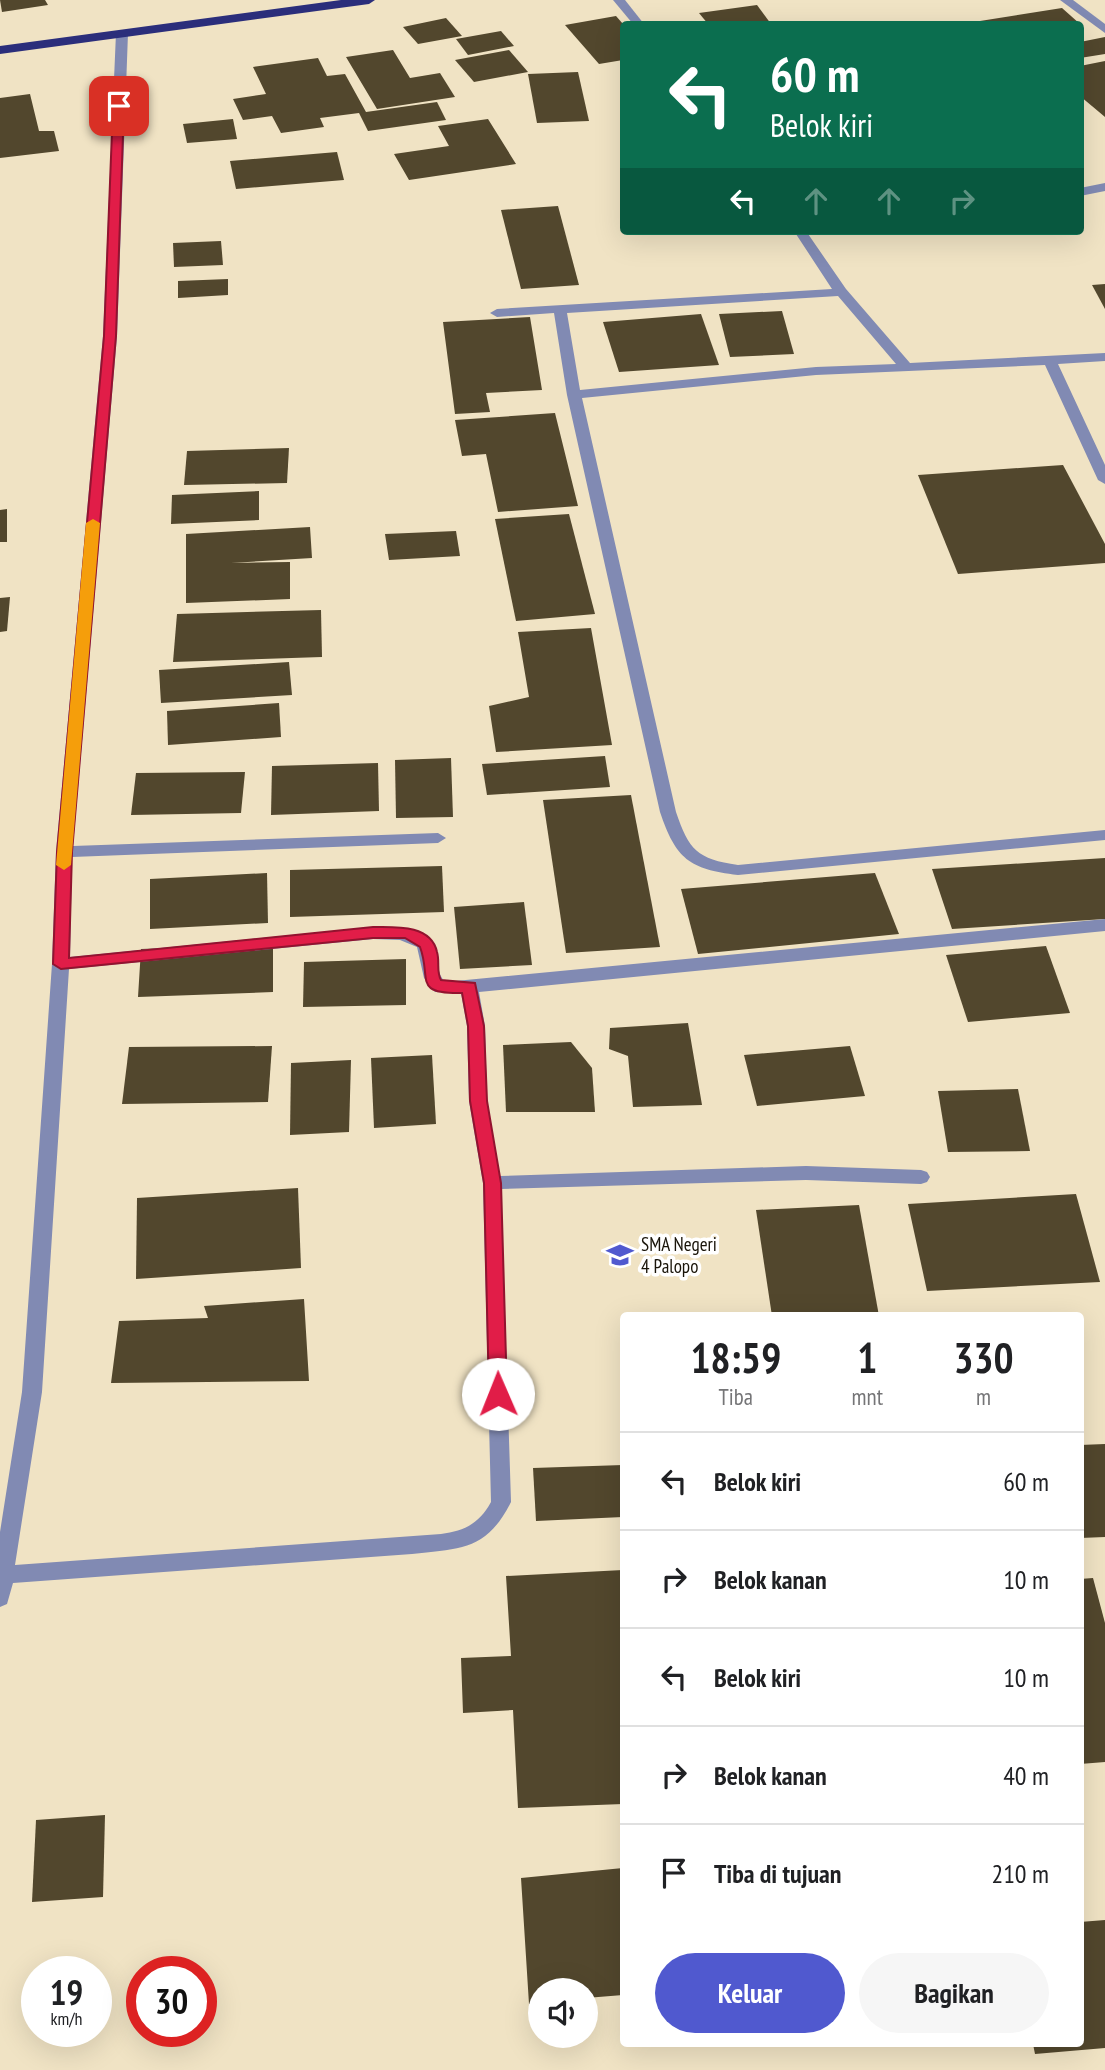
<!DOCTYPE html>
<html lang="id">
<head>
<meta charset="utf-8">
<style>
  :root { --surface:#fff; --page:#f6f6f6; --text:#202124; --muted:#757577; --line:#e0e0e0; --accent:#5059cf }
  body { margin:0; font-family:"PT Sans Narrow",sans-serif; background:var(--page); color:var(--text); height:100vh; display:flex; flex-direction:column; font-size:26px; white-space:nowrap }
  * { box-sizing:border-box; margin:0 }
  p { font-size:23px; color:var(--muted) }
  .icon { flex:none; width:38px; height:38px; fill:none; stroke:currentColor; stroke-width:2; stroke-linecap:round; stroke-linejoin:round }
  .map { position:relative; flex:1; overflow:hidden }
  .details { position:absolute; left:620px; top:1312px; width:464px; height:735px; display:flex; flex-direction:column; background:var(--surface); border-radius:7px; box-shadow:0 7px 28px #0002 }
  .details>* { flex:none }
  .hud { position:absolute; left:620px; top:21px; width:464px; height:214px; border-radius:7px; box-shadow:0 7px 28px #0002; background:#0b6e4f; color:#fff; overflow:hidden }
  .fabs { position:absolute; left:528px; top:1978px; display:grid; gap:14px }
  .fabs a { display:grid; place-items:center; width:70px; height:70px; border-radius:50%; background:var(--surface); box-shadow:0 7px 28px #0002; font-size:35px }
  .speed { position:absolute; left:21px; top:1956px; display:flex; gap:14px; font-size:35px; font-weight:700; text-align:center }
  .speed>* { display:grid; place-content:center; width:91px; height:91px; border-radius:50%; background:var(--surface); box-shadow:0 7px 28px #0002; line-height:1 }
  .speed small { font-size:18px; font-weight:400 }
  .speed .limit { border:10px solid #d22; background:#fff; color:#111 }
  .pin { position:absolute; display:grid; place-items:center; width:60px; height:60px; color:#fff; margin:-30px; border-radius:14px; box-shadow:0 4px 10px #0006 }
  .me { position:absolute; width:77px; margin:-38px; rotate:359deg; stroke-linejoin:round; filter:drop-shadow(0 0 5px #0008) }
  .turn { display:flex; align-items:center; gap:24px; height:147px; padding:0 35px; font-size:32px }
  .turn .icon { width:91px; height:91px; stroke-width:2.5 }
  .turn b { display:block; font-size:49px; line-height:60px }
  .lanes { display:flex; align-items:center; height:66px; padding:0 35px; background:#0003; justify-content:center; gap:35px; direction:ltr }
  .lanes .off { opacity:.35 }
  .eta { display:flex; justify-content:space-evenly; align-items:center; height:119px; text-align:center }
  .eta b { font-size:42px; font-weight:600; line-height:49px }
  .primary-button { display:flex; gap:14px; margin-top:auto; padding:14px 35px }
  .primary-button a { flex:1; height:80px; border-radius:42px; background:var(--accent); color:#fff; font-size:28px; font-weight:600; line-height:80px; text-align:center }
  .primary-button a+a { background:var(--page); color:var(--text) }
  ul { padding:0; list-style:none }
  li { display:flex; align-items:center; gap:21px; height:98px; padding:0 35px; border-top:2px solid var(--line) }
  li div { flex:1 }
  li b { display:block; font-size:26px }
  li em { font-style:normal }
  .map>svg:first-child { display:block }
  .building { fill:#52472d }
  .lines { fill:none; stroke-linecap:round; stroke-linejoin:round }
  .minor { fill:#818ab3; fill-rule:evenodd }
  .trunk { fill:#2b2e7b; fill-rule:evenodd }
  .route { fill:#e11d48; stroke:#92132f; stroke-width:2 }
  .slow { fill:#f59e0b }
  .labels { text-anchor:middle; stroke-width:7; stroke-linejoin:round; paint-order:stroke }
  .poi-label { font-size:19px; fill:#191409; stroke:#fff; text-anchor:start }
</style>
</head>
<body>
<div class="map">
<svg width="1105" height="2070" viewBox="0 0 1105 2070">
  <rect width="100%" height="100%" fill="#f0e3c4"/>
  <g class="building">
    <polygon points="0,0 45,0 48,5 2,12"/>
    <polygon points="757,5 771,24 708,24 699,13"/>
    <polygon points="1062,8 1080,24 983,24 980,21"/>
    <polygon points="616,16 623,24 623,60 599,64 565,25"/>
    <polygon points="446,18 462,36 418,44 403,27"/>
    <polygon points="501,31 514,46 468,55 456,39"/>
    <polygon points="1105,37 1105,54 1080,58 1080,42"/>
    <polygon points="393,50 410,78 440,73 455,97 377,109 346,57"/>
    <polygon points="509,50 528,72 474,82 455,60"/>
    <polygon points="318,58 327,76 345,74 366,112 437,102 446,120 368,131 359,113 320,118 324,127 281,133 272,116 243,120 233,99 266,94 253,67"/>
    <polygon points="1105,61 1105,117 1080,96 1080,66"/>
    <polygon points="578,72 589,121 537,123 528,74"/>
    <polygon points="30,94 39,131 54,131 59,151 0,158 0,98"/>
    <polygon points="233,119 237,139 187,143 183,124"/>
    <polygon points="488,119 516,164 409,180 394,154 449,146 438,126"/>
    <polygon points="337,152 344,180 236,189 230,161"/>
    <polygon points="558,206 579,285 521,289 501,210"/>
    <polygon points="221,241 223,265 174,267 173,243"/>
    <polygon points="228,279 228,295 178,298 178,281"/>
    <polygon points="1105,284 1105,309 1092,285"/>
    <polygon points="782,311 794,354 730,357 719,314"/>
    <polygon points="701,314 719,365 619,372 603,322"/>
    <polygon points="530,317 542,390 486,393 490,412 455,414 443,322"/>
    <polygon points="555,413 578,506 498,512 486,454 462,456 455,420"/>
    <polygon points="289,448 287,483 184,485 187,451"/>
    <polygon points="1063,465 1105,544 1105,563 958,574 918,475"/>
    <polygon points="259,491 259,520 171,524 172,495"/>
    <polygon points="7,509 7,542 0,542 0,510"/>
    <polygon points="569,514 595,614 516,621 495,519"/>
    <polygon points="310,527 312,558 231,563 290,562 290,599 186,603 186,534"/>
    <polygon points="456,531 460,556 389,560 385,534"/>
    <polygon points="10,597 7,631 0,632 0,598"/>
    <polygon points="321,610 322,657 173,662 177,614"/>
    <polygon points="591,628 612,745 496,752 489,706 529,697 518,632"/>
    <polygon points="289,662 292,695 161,703 159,670"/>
    <polygon points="279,703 281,737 168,745 167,711"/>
    <polygon points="605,756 610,787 487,795 482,764"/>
    <polygon points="451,758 453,817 396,818 395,760"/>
    <polygon points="378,763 379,811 271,815 272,766"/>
    <polygon points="245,772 241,813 131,815 136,773"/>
    <polygon points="631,795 660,947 566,953 543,800"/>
    <polygon points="1105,858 1105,919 952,929 932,869"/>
    <polygon points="442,866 444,912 290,917 290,870"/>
    <polygon points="267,873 268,923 150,929 150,879"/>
    <polygon points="875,873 899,934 698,954 681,889"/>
    <polygon points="524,902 532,965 460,969 454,907"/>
    <polygon points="273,944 273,992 138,997 141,949"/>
    <polygon points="1046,946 1070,1013 968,1022 946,955"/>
    <polygon points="406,959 406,1005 303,1007 304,962"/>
    <polygon points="688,1023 702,1105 633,1107 628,1056 609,1049 610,1028"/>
    <polygon points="571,1042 592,1068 595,1112 506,1112 503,1045"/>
    <polygon points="272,1046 268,1102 122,1104 129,1047"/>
    <polygon points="850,1046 865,1096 757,1106 744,1055"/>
    <polygon points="432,1055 436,1124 374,1128 371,1058"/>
    <polygon points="351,1060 349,1132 290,1135 291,1063"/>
    <polygon points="1018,1089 1030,1151 948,1152 938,1091"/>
    <polygon points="298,1188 301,1268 136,1279 137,1198"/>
    <polygon points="1076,1194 1100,1282 927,1291 908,1204"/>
    <polygon points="859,1205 879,1316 772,1316 756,1210"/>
    <polygon points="304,1299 309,1381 111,1383 119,1321 208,1318 204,1306"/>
    <polygon points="1105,1444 1105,1537 1080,1538 1080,1445"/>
    <polygon points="623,1465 623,1517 536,1521 533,1468"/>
    <polygon points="623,1570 623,1804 518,1808 513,1710 463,1713 461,1658 511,1656 506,1576"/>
    <polygon points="1093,1578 1105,1623 1105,1762 1080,1764 1080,1579"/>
    <polygon points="105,1815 103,1897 32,1902 36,1820"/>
    <polygon points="623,1868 623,1995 586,1998 586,1990 541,1990 541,2003 529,2004 521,1878"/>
    <polygon points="1105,1920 1105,2048 1035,2054 1033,2044 1080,2044 1080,1922"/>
  </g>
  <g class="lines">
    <g class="minor">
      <polygon points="613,0 625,0 644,24 633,24"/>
      <polygon points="1060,0 1073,0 1105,24 1105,33"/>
      <path d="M122 30 128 33 117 336 73 846 438 833 446 838 438 843 72 857 70 957 373 927C393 928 430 926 436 951 439 963 436 972 445 982L1105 919V931L479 992 485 1026 487 1101 500 1176 806 1166 921 1170 927 1172 930 1177 927 1182 921 1184 806 1180 501 1189 511 1502C486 1551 462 1548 412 1554L13 1583 7 1604 0 1607V1532L22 1392 52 964 56 852 103 336 116 33ZM373 939 400 940 417 947 424 978 435 992 461 993 467 1026 469 1101 483 1183 491 1502C479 1524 464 1531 441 1534L15 1565 42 1392 69 969Z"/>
      <polygon points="1105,183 1105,191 1080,196 1080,188"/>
      <path d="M794 231H806L846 289 910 363 1105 353V361L1058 364 1105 465V484L1098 480 1045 365 816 375 582 398 676 812C689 850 697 859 738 865L1105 830V840L738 875C689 869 676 859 660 812L567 395 554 313 497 317 490 313 497 309 832 289ZM838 296 896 364 816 367 580 390 567 313Z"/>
    </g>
    <polygon class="trunk" points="341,0 375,0 369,4 0,54 0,46"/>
  </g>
  <path class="route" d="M119 103 124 106 116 336 72 852 69 958 373 927C394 927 431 924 437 952 440 962 436 971 441 980L475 983 484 1026 487 1101 501 1183 507 1394 498 1401 489 1394 484 1183 470 1101 468 1026 462 993C412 994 432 979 420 947L405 938H373L61 969 53 964 57 852 104 336 113 106Z"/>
  <polygon class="slow" points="93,519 100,523 71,865 64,870 56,865 86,523"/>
  <defs>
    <symbol id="school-bare" viewBox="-9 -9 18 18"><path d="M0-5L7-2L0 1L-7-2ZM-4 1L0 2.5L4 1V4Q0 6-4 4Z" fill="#5059cf" stroke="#fff" stroke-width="2.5" paint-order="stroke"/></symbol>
  </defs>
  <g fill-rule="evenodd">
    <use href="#school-bare" x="601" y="1236" width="38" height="38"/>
  </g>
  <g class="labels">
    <g class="poi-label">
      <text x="641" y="1251">SMA Negeri<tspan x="641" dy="22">4 Palopo</tspan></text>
    </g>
  </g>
</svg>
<div class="fabs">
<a><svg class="icon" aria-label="sound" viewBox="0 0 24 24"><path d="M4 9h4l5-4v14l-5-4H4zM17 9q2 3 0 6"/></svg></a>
</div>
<div class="speed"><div>19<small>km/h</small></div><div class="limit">30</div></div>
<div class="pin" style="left:119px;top:106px;background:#d93025"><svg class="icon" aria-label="arrive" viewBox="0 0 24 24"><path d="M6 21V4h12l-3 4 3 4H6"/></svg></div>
<svg class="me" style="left:498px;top:1394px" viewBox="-20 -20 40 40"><circle r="19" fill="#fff"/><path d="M0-13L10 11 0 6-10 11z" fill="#e11d48"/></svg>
<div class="hud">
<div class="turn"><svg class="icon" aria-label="left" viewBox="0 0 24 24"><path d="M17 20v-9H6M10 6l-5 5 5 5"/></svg><div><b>60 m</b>Belok kiri</div></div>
<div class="lanes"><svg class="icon" aria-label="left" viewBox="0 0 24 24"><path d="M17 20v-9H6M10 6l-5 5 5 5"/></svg><svg class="icon off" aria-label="ahead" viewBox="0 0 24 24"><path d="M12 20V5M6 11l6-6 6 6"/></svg><svg class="icon off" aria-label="ahead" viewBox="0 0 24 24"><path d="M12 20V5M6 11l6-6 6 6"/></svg><svg class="icon off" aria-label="right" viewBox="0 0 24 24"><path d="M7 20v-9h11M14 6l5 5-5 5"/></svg></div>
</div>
<section class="details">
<div class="eta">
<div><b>18:59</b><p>Tiba</p></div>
<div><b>1</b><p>mnt</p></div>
<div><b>330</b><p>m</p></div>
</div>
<ul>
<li><svg class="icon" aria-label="left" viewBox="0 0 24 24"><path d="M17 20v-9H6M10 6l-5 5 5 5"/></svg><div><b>Belok kiri</b></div><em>60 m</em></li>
<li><svg class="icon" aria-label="right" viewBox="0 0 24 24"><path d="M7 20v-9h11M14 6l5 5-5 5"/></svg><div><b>Belok kanan</b></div><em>10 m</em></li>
<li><svg class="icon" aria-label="left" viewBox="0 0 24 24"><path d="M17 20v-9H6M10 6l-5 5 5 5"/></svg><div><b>Belok kiri</b></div><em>10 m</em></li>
<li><svg class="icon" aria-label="right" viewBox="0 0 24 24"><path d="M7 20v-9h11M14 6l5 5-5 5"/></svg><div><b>Belok kanan</b></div><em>40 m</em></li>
<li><svg class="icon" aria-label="arrive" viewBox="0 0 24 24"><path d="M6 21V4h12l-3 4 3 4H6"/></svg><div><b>Tiba di tujuan</b></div><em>210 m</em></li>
</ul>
<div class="primary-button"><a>Keluar</a><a>Bagikan</a></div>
</section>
</div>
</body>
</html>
